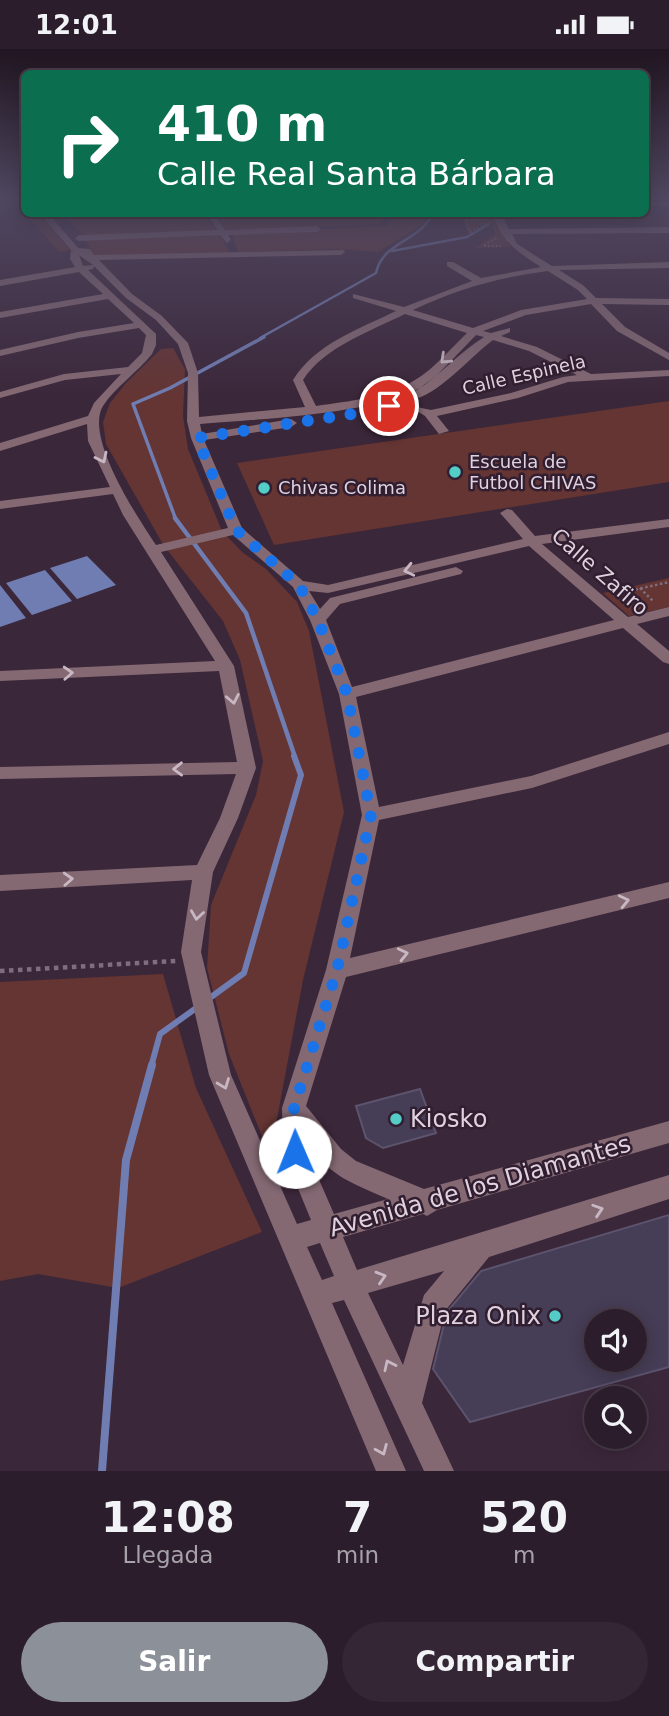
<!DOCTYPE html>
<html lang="es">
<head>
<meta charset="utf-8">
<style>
  :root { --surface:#2c1d2c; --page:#342634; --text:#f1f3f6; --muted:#a6a2a9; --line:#483b48; --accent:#8c9099 }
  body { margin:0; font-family:"DejaVu Sans",sans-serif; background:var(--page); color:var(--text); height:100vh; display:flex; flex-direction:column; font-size:26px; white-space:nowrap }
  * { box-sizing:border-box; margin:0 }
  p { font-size:23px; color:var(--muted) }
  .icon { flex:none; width:38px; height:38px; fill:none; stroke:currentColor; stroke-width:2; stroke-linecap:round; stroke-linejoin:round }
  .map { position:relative; height:1422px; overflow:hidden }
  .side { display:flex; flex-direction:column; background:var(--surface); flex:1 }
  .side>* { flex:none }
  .banner { position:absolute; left:21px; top:21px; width:628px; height:147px; border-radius:10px; box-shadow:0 4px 18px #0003,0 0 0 2px var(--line); background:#0b6e4f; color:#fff; overflow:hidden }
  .tools { position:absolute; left:584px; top:1260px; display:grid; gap:14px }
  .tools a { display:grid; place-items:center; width:63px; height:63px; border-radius:50%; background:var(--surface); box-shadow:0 4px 18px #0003,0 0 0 2px var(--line); font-size:35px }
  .pin { position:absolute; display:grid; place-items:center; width:60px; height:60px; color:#fff; margin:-30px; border:4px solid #fff; border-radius:50%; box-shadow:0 2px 7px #0007 }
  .me { position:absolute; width:77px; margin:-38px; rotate:359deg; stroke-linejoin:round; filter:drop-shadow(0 0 5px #0008) }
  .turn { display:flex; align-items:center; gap:24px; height:147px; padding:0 21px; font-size:32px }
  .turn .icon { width:91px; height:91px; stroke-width:2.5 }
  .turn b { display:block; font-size:49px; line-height:60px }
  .eta { display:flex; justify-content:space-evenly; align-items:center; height:119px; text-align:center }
  .eta b { font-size:42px; font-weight:600; line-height:49px }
  .button { display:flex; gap:14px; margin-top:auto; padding:14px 21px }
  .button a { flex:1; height:80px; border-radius:42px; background:var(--accent); color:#fff; font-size:28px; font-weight:600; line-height:80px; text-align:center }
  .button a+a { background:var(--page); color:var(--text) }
  .status { display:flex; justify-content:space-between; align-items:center; height:49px; padding:0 35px; background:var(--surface); direction:ltr }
  .status svg { height:19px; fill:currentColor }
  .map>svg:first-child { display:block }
  .green { fill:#643533 }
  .water { fill:#707db2 }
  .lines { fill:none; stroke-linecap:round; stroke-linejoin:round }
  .stream-far4 { stroke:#707db2; stroke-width:2.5 }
  .stream-far3 { stroke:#707db2; stroke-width:3.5 }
  .stream-far2 { stroke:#707db2; stroke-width:4.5 }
  .stream-far1 { stroke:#707db2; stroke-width:6 }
  .stream { stroke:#707db2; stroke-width:8 }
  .building { fill:#463d56; stroke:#5c536d; stroke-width:2; fill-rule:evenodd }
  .path-far2 { stroke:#7f6e7e; stroke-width:2; stroke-dasharray:2 2; stroke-linecap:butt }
  .path-far1 { stroke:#7f6e7e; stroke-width:2.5; stroke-dasharray:2.5 2.5; stroke-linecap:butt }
  .path { stroke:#7f6e7e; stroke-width:4.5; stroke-dasharray:4.5 4.5; stroke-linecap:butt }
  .minor { fill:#846973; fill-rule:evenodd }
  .oneway { stroke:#c8b8c3 }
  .route { stroke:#1a73e8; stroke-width:12; stroke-dasharray:0 21.6 }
  .poi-dot { fill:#54cdc8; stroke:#311e30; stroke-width:2.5 }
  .labels { text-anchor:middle; stroke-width:5; stroke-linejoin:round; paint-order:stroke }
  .far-street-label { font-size:18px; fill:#dfd2de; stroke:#311e30 }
  .far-poi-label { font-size:18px; fill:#dfd2de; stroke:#311e30; text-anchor:start }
  .street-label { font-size:21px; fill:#dfd2de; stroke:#311e30 }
  .near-poi-label { font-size:24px; fill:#dfd2de; stroke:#311e30; text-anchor:start }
  .near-street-label { font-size:24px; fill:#dfd2de; stroke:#311e30 }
</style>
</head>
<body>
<div class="status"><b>12:01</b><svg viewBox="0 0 49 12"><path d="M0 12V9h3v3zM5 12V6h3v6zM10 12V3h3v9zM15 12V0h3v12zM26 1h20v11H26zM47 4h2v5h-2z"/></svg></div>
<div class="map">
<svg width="669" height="1422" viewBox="0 0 669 1422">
  <rect width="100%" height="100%" fill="#3b273a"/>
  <g class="green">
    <polygon points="26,165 38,165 70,201 59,203"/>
    <polygon points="202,165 217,182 85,186 64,168"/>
    <polygon points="215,165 390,165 379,175 226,181"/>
    <polygon points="400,165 425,165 425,174 378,203 337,200 238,203 232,185 385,177"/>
    <polygon points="492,169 511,198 475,199 495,185 491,174 483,175 469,185 463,170"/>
    <polygon points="219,185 230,204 95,207 85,191"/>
    <polygon points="173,299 185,320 183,367 188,400 222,482 242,503 266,520 297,553 309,582 344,763 303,931 270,1107 229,1005 207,919 211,856 256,746 263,712 240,611 223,572 164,497 106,395 103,373 110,354 126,334 161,300"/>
    <polygon points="669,352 669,433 274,496 237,414"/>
    <polygon points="669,529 669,558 629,567 603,544"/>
    <polygon points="163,925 196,1039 262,1183 118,1239 38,1225 0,1232 0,933"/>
  </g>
  <g class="water">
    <polygon points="87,507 116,536 77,550 50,519"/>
    <polygon points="45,521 72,552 32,566 6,534"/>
    <polygon points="0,536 26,569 0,578"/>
  </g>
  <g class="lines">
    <g class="stream-far4">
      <polyline points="392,202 467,188 489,175"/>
      <path d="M260 289 376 224C383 192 420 193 433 164"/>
    </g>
    <polyline class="stream-far3" points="176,471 133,355 170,339 264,288"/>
    <polyline class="stream-far2" points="175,469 246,564 295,708"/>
    <g class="stream-far1">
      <polyline points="207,951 244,924 301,726 294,707"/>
      <polyline points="151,1018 160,985 199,957"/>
    </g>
    <polyline class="stream" points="102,1422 126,1111 152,1016"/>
  </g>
  <g class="building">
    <polygon points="420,1040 436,1084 383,1099 366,1089 356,1057"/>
    <path d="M669 1166V1318L470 1373 433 1320 447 1263 481 1222ZM597 1272H635V1311H597Z"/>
  </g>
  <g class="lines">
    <g class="path-far2">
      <polyline points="484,170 465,171 470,183 487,174"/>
      <polyline points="496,189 483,197 501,197"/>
    </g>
    <g class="path-far1">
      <polyline points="640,539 653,552"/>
      <polyline points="616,545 669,533"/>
    </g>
    <polyline class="path" points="0,922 176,912"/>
    <g class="minor">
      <rect x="646" y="153" width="23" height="4"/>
      <path d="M39 164H48L78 199 90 200 94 206 344 201 345 203 341 206 99 211 132 245 162 267 188 294 198 324 199 368 305 358 293 331C315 295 359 280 396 262L353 249V245L404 258 472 232 447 217V213H453L481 229 541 218C514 201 502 192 492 164L502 167 530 164 504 171 509 180 669 178V184L512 185 517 195 552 217 669 213V219L559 221 584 237 596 249 669 250V256L602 255 625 278 669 304V311L617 282 591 255 526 266 483 282 491 284 510 279V283L501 287 537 298 591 325 669 321V327L568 333 518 349 437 367 449 382 439 385 425 367 417 362V358L431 361 511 344 563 328 577 326 529 302 493 291C473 305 432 353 409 350V346C437 330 457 305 484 288L476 286C460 302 444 321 426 335 382 366 255 370 200 375L202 385 291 370 297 374 291 378 204 391 242 479 303 532 328 536 523 490 500 464 507 460 512 461 535 487 669 470V478L542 495 628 568 669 558V567L637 575 669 602V615L663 613 623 579 356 648 379 758 531 727 669 683V695L532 739 379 771 350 909 669 833V849L346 928 306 1057 341 1100 356 1112 424 1140 669 1072V1094L437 1161 427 1167 423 1165 343 1188 357 1221 669 1126V1150L489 1208 445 1262 422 1354 454 1422H424L344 1251 332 1254 406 1422H376L209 1026 181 903 192 831 0 842V826L197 816 220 769 236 725 0 730V718L237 713 219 622 0 632V622L215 612 123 466 113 445 0 460V452L110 438 88 392 87 375 0 402V394L88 367 94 354 121 325 65 331 0 349V343L64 325 128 318 142 304 146 286 139 279 78 289 0 307V301L78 283 134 274 108 250 0 269V263L103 245 79 223 0 237V231L75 218 70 210 71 201ZM79 206 93 216 83 217ZM94 217 126 249 156 271 178 295 188 324 187 372 191 389 228 479 156 496C138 469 84 388 103 357 115 338 138 323 152 305L156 296V285L88 221 93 220ZM548 222 578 241 587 250 521 261 473 279 413 261C457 240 500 228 548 222ZM405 265 467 284C451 299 434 320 415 331 386 349 349 352 316 357L303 331C324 298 371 282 405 265ZM233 486 293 538 310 571 339 645 362 766 326 921 282 1059 283 1103 311 1171 297 1175 231 1026 201 903 213 823 238 769 256 719 234 617 161 503ZM529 497 614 571 352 638 326 571 340 555 461 525 463 522 456 518 330 549 320 560 309 542 328 544ZM307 1095C333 1129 350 1133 388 1150L334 1165 307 1103ZM320 1194 334 1227 322 1231 307 1198ZM444 1222 424 1246 403 1316 368 1244Z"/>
      <polygon points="55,164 114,164 58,168"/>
      <polygon points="206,164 214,164 225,181 317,177 321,180 317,183 228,186 231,191 227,194 220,186 79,192 75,189 79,186 217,181"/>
    </g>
  </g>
  <defs><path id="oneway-chevron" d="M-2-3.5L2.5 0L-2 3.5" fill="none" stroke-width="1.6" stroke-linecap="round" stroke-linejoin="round" transform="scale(1.75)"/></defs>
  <g class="oneway">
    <use href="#oneway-chevron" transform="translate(445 310) rotate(137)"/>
    <use href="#oneway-chevron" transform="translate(102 409) rotate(64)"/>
    <use href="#oneway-chevron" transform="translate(409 521) rotate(167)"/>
    <use href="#oneway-chevron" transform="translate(68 624) rotate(-3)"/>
    <use href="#oneway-chevron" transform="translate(233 650) rotate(79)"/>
    <use href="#oneway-chevron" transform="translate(178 720) rotate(179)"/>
    <use href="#oneway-chevron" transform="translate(68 830) rotate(-3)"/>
    <use href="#oneway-chevron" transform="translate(624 852) rotate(-13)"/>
    <use href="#oneway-chevron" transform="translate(197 866) rotate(98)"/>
    <use href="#oneway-chevron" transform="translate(403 905) rotate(-13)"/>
    <use href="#oneway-chevron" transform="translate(224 1035) rotate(69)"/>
    <use href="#oneway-chevron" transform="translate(598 1161) rotate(-18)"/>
    <use href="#oneway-chevron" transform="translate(381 1228) rotate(-17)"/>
    <use href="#oneway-chevron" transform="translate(389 1316) rotate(-115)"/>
    <use href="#oneway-chevron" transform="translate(382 1401) rotate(67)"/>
  </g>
  <linearGradient id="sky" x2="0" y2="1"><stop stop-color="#201520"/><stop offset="0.43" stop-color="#4f4760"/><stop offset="1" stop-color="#4f4760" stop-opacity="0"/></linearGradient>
  <rect width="669" height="348" fill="url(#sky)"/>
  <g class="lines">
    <polyline class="route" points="295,1103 294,1059 337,921 371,766 347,645 318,571 299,536 236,481 197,389 371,362 389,357"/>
  </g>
  <g class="poi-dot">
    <circle cx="455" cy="423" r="7"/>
    <circle cx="264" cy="439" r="7"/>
    <circle cx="396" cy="1070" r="7"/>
    <circle cx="555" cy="1267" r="7"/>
  </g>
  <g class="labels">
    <g class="far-street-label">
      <text transform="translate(524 326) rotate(-13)" y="6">Calle Espinela</text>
    </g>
    <g class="far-poi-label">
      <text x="469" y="419">Escuela de<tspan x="469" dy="21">Futbol CHIVAS</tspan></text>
      <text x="278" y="445">Chivas Colima</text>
    </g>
    <g class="street-label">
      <text transform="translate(600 523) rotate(41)" y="7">Calle Zafiro</text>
    </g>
    <g class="near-poi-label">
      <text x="410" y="1078">Kiosko</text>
      <text x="541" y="1275" text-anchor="end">Plaza Onix</text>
    </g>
    <g class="near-street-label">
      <text transform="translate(480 1137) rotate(-16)" y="8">Avenida de los Diamantes</text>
    </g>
  </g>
</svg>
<div class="tools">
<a><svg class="icon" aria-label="sound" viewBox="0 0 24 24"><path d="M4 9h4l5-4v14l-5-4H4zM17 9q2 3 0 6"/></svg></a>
<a><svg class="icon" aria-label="search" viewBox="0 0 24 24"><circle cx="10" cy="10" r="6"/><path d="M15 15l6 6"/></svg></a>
</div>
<div class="pin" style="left:389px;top:357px;background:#d93025"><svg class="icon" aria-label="arrive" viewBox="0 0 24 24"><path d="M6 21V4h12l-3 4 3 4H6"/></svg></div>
<svg class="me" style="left:295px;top:1103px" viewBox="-20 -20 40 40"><circle r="19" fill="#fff"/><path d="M0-13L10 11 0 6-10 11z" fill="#1a73e8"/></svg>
<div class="banner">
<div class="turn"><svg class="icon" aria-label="right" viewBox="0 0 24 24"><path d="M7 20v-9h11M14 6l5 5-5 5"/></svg><div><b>410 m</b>Calle Real Santa Bárbara</div></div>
</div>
</div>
<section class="side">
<div class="eta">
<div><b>12:08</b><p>Llegada</p></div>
<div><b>7</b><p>min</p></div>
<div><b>520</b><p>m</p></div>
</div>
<div class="button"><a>Salir</a><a>Compartir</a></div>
</section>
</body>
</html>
